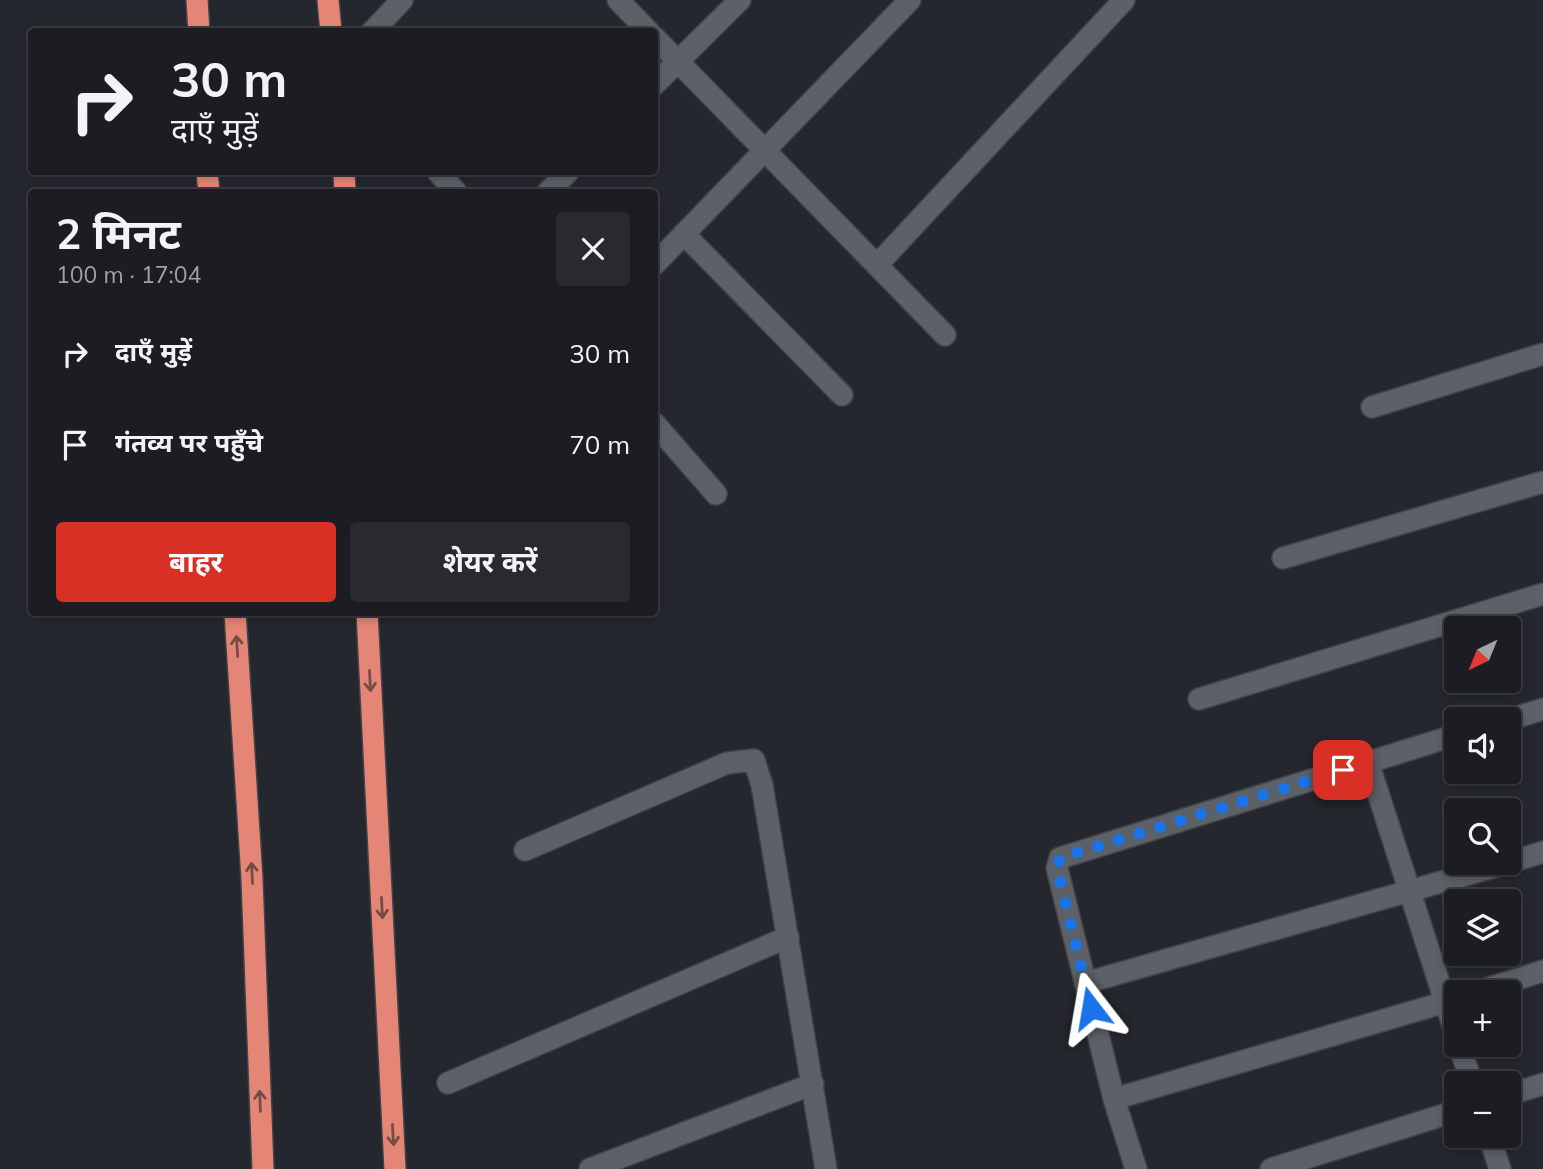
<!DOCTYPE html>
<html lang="hi">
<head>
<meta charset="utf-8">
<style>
  :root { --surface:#1b1d22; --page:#282a2f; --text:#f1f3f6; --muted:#a0a2a5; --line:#393b40; --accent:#d93025 }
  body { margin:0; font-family:Mulish,"Noto Sans Devanagari",sans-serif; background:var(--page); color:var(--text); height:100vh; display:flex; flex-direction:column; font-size:26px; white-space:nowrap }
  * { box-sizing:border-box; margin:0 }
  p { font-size:23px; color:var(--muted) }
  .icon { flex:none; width:38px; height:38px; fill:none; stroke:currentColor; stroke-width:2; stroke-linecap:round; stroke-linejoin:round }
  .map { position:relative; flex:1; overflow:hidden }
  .panel { position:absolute; left:28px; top:189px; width:630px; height:427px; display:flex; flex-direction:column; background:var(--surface); border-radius:7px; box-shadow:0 4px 10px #0003,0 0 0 2px var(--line) }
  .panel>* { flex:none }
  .guide { position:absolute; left:28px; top:28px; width:630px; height:147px; border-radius:7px; box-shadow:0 4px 10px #0003,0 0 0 2px var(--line); background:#1b1d22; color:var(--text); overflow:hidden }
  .needle { width:46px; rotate:223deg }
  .tools { position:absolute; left:1444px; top:616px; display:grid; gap:14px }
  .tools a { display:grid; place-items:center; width:77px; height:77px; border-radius:7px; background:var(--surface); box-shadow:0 4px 10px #0003,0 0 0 2px var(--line); font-size:35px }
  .pin { position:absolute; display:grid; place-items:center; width:60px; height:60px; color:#fff; margin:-30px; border-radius:14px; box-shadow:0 4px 10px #0006 }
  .me { position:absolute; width:77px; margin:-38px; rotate:346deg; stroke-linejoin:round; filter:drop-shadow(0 0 5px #0008) }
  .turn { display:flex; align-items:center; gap:24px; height:147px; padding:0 28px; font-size:32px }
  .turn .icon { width:91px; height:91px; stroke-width:2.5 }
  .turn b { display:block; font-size:49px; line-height:60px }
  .round { display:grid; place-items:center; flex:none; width:74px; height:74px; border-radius:7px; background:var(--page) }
  .summary { display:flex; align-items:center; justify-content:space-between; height:119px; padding:0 28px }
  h1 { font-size:42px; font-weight:700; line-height:52px }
  .cta { display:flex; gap:14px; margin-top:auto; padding:14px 28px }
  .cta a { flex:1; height:80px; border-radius:7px; background:var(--accent); color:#fff; font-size:28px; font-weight:700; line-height:80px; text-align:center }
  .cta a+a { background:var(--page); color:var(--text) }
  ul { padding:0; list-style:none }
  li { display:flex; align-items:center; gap:21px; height:91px; padding:0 28px }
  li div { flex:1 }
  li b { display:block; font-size:26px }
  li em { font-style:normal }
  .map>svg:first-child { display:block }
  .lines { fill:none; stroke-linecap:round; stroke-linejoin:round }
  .minor-casing { stroke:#3f4247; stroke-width:24 }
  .motorway-casing { stroke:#3f4247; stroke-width:24 }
  .minor { stroke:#5c6067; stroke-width:21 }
  .motorway { stroke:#e58575; stroke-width:21 }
  .oneway { stroke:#764c48 }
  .route { stroke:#1a73e8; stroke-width:12; stroke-dasharray:0 21.6 }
</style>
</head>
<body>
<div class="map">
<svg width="1543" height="1169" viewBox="0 0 1543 1169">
  <rect width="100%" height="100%" fill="#24272d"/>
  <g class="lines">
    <defs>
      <g id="minor">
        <polyline points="618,0 649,32"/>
        <polyline points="372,32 402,0"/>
        <polyline points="654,37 945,335"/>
        <polyline points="654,85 740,0"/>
        <polyline points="438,172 456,192"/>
        <polyline points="548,192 568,172"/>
        <polyline points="684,234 842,395"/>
        <polyline points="654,265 910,0"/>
        <polyline points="877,265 1124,0"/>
        <polyline points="1372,407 1543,354"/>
        <polyline points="654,423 716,494"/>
        <polyline points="1283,558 1543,482"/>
        <polyline points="1199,699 1543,594"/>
        <polyline points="1508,720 1543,709"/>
        <polyline points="1368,762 1456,1035"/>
        <polyline points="525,850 727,763 754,760 762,785 826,1169"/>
        <polyline points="1508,863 1543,852"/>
        <polyline points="1085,983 1508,863"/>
        <polyline points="1477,992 1543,971"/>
        <polyline points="1459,1045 1472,1083"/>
        <polyline points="448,1083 788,937"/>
        <polyline points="1508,1095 1543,1084"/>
        <polyline points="1114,1099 1456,999"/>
        <polyline points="1489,1136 1500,1169"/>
        <polyline points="590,1169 813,1084"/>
        <polyline points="1136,1169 1114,1099 1057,868 1060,858 1456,735"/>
        <polyline points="1271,1169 1456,1111"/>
      </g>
      <g id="motorway">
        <polyline points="197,0 199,32"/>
        <polyline points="328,0 331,32"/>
        <polyline points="207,172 209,192"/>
        <polyline points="344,172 345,192"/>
        <polyline points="235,612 252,879 263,1169"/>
        <polyline points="367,612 395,1169"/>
      </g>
    </defs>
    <use href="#minor" class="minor-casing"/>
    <use href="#motorway" class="motorway-casing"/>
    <use href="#minor" class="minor"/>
    <use href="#motorway" class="motorway"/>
  </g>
  <defs><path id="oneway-shaft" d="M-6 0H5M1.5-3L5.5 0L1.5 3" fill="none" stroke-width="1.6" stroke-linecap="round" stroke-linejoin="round" transform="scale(1.75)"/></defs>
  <g class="oneway">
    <use href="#oneway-shaft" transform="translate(237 646) rotate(-94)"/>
    <use href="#oneway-shaft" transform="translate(370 681) rotate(87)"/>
    <use href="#oneway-shaft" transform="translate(252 873) rotate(-93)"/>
    <use href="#oneway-shaft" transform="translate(382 908) rotate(87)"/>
    <use href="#oneway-shaft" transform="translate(260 1101) rotate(-92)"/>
    <use href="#oneway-shaft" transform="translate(393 1135) rotate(87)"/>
  </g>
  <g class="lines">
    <polyline class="route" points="1091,1008 1057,868 1060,858 1343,770"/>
  </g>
</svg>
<div class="tools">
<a><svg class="needle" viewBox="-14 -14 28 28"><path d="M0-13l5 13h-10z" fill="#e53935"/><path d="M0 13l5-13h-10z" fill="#a0a2a5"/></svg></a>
<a><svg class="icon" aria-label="sound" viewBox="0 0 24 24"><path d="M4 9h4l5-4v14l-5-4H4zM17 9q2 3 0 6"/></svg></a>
<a><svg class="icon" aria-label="search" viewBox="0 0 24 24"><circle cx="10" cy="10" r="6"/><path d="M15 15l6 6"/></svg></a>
<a><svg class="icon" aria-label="layers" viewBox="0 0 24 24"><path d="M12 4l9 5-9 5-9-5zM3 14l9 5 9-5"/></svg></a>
<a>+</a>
<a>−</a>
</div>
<div class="pin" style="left:1343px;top:770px;background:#d93025"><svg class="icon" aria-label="arrive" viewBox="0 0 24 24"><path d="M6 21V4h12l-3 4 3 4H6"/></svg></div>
<svg class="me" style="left:1091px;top:1008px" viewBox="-20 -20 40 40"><path d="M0-17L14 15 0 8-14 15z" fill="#1a73e8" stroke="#fff" stroke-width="4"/></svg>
<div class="guide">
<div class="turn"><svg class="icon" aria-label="right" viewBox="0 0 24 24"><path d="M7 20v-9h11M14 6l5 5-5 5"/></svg><div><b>30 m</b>दाएँ मुड़ें</div></div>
</div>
<section class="panel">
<div class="summary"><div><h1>2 मिनट</h1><p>100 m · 17:04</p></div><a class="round"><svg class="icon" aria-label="close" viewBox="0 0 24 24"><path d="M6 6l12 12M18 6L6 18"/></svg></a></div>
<ul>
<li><svg class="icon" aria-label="right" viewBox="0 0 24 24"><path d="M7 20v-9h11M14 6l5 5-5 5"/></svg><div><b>दाएँ मुड़ें</b></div><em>30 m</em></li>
<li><svg class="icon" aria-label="arrive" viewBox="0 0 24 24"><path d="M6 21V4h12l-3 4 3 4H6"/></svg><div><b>गंतव्य पर पहुँचे</b></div><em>70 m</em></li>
</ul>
<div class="cta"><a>बाहर</a><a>शेयर करें</a></div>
</section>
</div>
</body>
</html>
